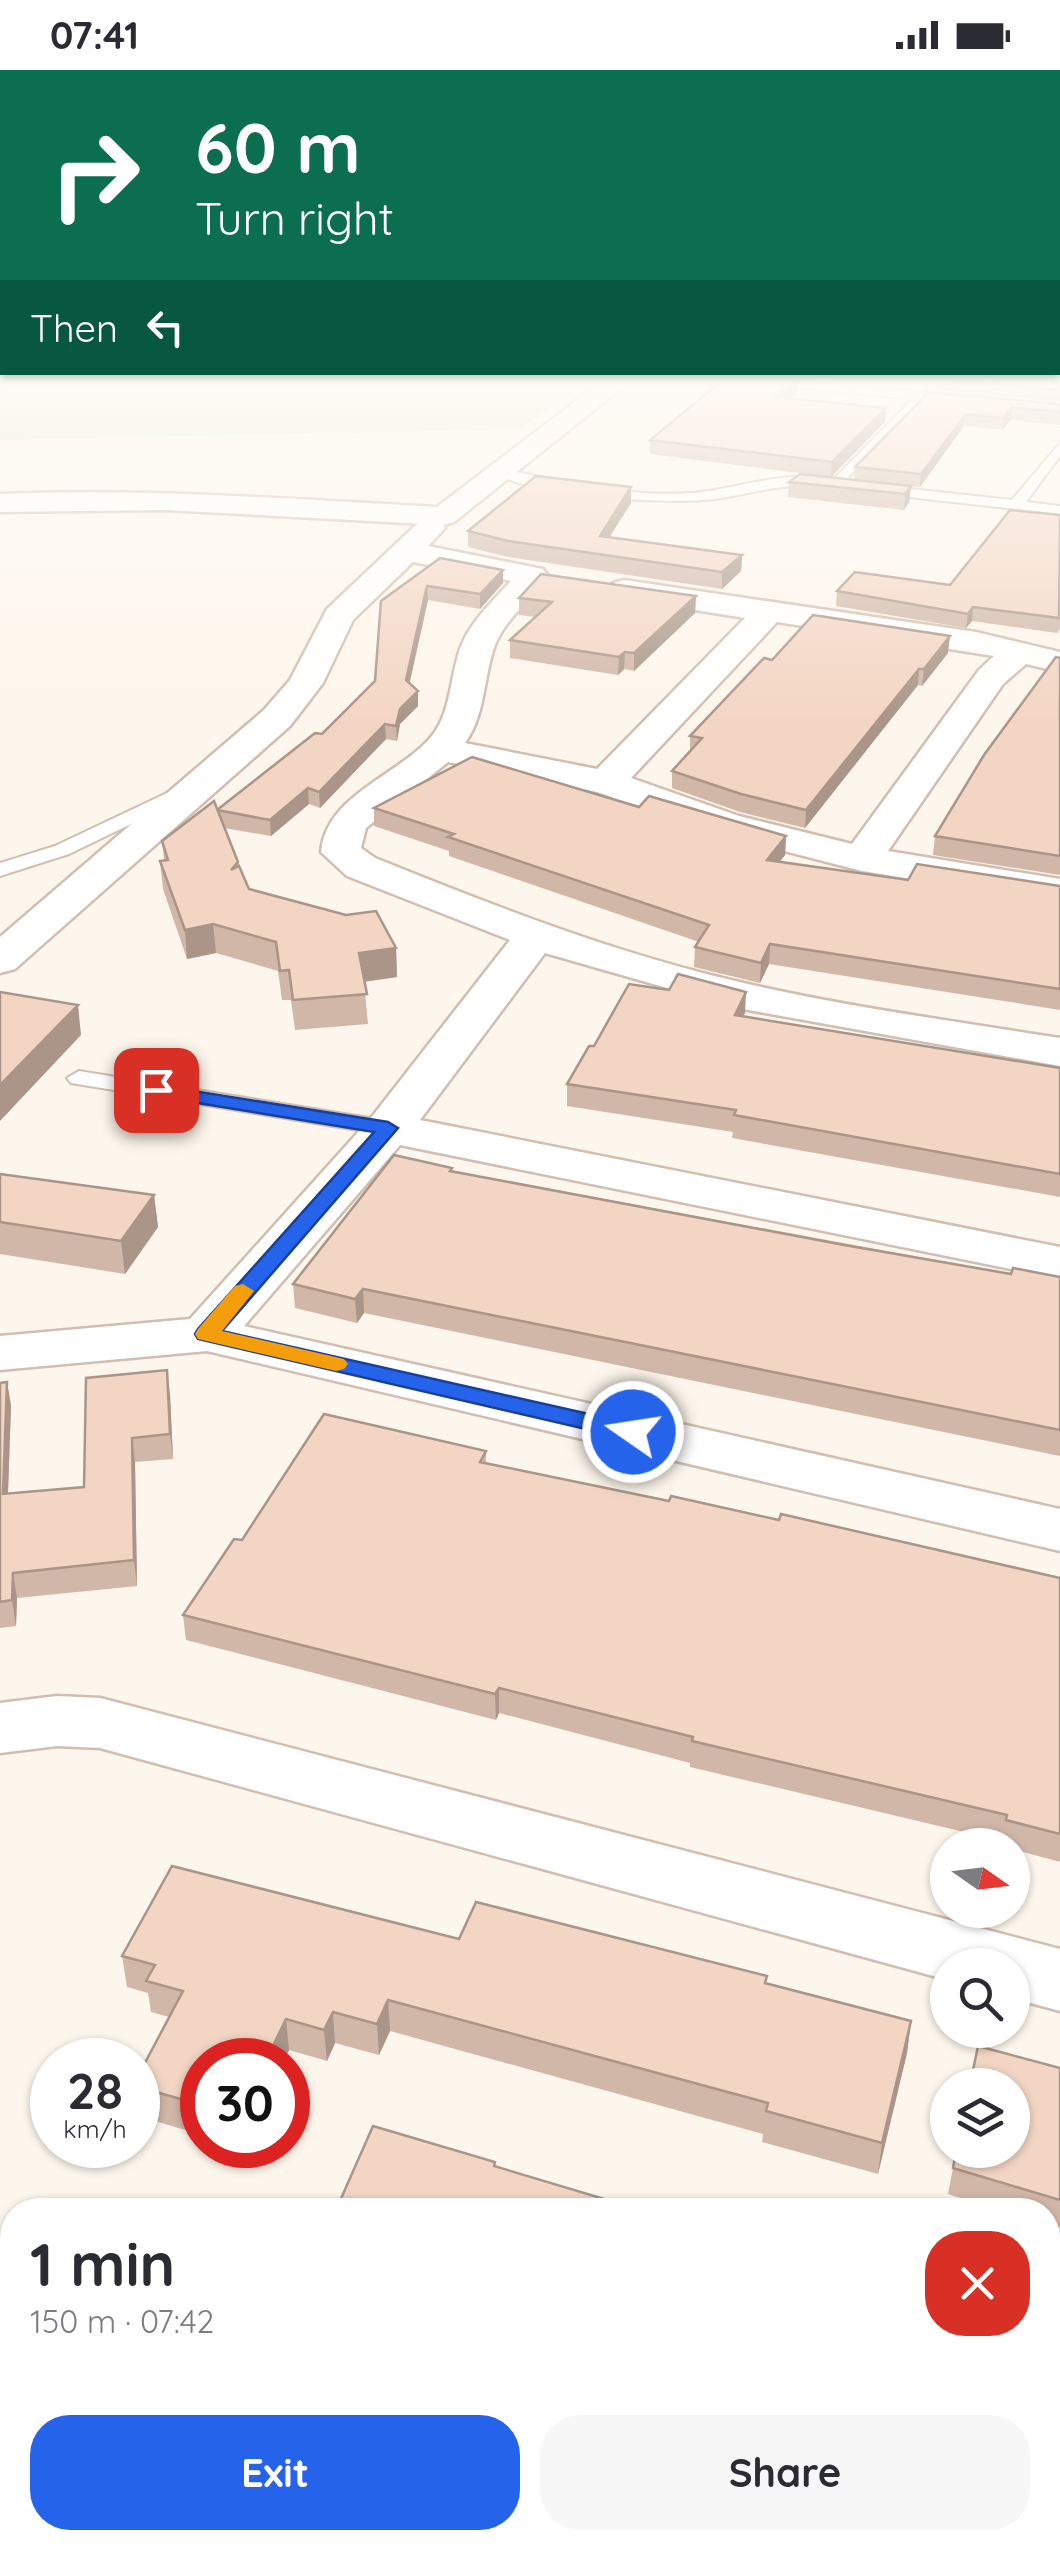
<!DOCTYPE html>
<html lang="en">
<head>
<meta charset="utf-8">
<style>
  :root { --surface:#fff; --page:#f7f7f7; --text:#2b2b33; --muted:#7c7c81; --accent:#2563eb }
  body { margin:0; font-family:Quicksand,sans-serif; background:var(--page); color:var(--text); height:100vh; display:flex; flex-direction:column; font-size:38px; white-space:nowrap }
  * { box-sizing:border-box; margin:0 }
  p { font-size:32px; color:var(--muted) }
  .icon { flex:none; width:55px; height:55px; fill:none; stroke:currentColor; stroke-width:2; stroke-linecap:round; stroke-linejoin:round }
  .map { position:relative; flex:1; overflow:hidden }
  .panel { position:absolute; left:0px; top:2128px; width:1060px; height:352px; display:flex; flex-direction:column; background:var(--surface); border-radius:40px 40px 0 0; box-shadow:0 2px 8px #0004 }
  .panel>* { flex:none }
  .hud { position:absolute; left:0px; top:0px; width:1060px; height:305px; box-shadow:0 2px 8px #0004; background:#0b6e4f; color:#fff; overflow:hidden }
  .needle { width:65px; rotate:104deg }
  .fabs { position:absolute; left:930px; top:1758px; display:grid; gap:20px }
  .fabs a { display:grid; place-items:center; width:100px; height:100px; border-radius:50%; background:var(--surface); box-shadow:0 2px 8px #0004; font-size:50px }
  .speed { position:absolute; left:30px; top:1968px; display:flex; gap:20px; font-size:50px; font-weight:700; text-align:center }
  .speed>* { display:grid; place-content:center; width:130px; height:130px; border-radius:50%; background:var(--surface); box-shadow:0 2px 8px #0004; line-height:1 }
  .speed small { font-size:25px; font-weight:400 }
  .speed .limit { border:15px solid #d22; background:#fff; color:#111 }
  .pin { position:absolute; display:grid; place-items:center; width:85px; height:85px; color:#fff; margin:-42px; border-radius:20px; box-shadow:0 5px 15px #0006 }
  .me { position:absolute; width:110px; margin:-55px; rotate:283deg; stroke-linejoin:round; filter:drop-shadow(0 0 8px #0008) }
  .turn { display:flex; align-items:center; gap:35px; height:210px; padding:0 30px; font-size:45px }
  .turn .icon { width:130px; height:130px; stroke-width:2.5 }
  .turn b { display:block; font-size:70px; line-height:85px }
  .then { display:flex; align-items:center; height:95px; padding:0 30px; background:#0003; gap:20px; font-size:38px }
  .round { display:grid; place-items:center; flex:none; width:105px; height:105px; border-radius:40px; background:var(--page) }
  .overview { display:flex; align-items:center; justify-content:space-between; height:170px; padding:0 30px }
  h1 { font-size:60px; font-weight:800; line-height:75px }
  .button { display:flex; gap:20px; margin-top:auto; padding:20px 30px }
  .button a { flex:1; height:115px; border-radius:40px; background:var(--accent); color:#fff; font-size:40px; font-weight:800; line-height:115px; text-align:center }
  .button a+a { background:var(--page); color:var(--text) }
  .status { display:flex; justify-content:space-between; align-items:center; height:70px; padding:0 50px; background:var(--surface); direction:ltr }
  .status svg { height:28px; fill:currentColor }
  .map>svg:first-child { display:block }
  .green { fill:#d8ecc9 }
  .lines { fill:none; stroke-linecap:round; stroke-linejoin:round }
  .lane-casing { stroke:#d1beb0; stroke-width:4 }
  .street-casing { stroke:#d1beb0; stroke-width:5 }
  .secondary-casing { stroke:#d6c0b0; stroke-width:5 }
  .lane { fill:#fff; fill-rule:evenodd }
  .street { fill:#fff; fill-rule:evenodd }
  .secondary { fill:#fff; fill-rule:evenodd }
  .wall { fill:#d1b7a8 }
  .shaded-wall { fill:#aa9588 }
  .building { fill:#f3d5c3; stroke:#aa9588; stroke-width:2.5 }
  .route { fill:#2563eb; stroke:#184099; stroke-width:2.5 }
  .slow { fill:#f59e0b }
</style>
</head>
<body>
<div class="status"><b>07:41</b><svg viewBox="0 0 49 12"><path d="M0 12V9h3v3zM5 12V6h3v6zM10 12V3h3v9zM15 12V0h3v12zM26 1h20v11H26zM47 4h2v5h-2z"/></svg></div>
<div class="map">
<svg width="1060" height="2479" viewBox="0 0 1060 2479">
  <rect width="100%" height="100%" fill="#fdf6ec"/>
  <polygon class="green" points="0,305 597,305 520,359 0,370"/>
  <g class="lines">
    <defs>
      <g id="lane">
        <path d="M708 305H750L961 326 967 330 961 334 926 330 836 419C800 408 751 424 714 429 667 435 531 427 493 402L500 398C563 413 627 427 692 423 735 420 790 397 831 412L913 329 714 309Z"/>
        <polygon points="1060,373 1060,386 1026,432 1060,436 1060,444 873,423 866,419 873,415 1012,430"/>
        <polygon points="186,714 193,716 193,724 69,784 0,806 0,793 55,776"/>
        <polygon points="79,1001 388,1051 400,1058 388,1065 71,1013 67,1008"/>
      </g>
      <g id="street">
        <path d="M430 449 441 452 445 458 428 476 543 499 548 506C531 530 506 548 495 575 483 607 486 644 465 673L597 699 745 548 613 527 608 520 613 513 624 510 976 562 1060 582V602L1026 594 1003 614 888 781 1060 809V833L862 801 711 762 597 722 448 692 366 758 361 778 375 788C482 831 588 873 699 902 817 933 940 949 1060 968V996L737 938 545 883 420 1050 1060 1177V1209L400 1075 244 1256 1060 1439V1481L207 1281 0 1300V1266L190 1249 371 1048 510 870 347 806 321 782C326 725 398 706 431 667 451 644 450 607 460 579 470 552 492 532 511 511L413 492 353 550 323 613 290 656 15 899 0 903V867L264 640 290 610 327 539 419 452ZM777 552 994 586 979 600 852 774 739 746 631 708Z"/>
        <polygon points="57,1626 100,1628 1060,1879 1060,1941 1012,1928 1012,1895 948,1895 948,1910 100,1678 57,1676 0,1683 0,1633"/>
        <polygon points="0,2212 12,2217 12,2299 0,2295"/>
        <polygon points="568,2468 691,2468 695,2479 572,2479"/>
      </g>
      <path id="secondary" d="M610 305H638L454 452 444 455 166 440 0 442V424C146 418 291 429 437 437Z"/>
    </defs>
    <use href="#lane" class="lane-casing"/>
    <use href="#street" class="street-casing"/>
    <use href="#secondary" class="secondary-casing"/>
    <use href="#lane" class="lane"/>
    <use href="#street" class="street"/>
    <use href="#secondary" class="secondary"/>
  </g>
  <g class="wall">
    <polygon points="1060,305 1060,332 924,319 925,307"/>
    <polygon points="798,321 789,328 886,338 885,352 831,407 650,384 650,370"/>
    <polygon points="929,322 1060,334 1060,355 1011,350 1002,360 964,356 920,417 868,411 911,416 909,432 904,440 788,427 789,412 854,410 855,397"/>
    <polygon points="631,433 609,467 742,485 741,501 722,519 508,487 468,477 468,461"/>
    <polygon points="1060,445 1060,559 1057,563 972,551 966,558 836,536 837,521 950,515"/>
    <polygon points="440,488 503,500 503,513 480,539 428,530 409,613 418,621 418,636 400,654 397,671 386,669 320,738 309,734 271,766 224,758 249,819 396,878 397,907 364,912 368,954 295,960 291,930 282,930 278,901 216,883 187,889 163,819 160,791 164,790 162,771 217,740 322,664 375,611"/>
    <polygon points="696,526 695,543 634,601 624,599 618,605 510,588 510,570 536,547 519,545 519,528"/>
    <polygon points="948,583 922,616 918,615 805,758 740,742 672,718 672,701 690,682 690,666 772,590"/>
    <polygon points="1060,588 1060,805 933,785 935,766"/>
    <polygon points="639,737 786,766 785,785 779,792 908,810 1060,816 1060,940 769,894 760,913 694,897 695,877 699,872 449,786 449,781 374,756 374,738"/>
    <polygon points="669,920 746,922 743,946 1060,998 1060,1127 732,1068 733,1062 567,1036 567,1014 594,976"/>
    <polygon points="452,1101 1011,1204 1060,1207 1060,1386 364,1243 357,1253 295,1238 293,1214"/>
    <polygon points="0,1104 154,1125 158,1157 125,1204 0,1184"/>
    <polygon points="7,1312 11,1336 8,1424 84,1417 170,1324 173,1389 135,1392 137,1516 17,1528 16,1556 0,1558 0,1313"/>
    <polygon points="486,1381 486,1393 669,1431 779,1450 1060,1508 1060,1792 1012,1779 1012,1775 1001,1775 1002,1771 690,1697 690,1693 499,1643 496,1650 186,1570 183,1545 242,1470"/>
    <polygon points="459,1869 766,1913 911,1951 907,1983 878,2104 762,2072 763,2064 390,1961 379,1985 335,1973 327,1991 289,1980 284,1990 202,1990 202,2065 138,2046 138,2006 169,1947 151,1942 148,1923 127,1917 122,1886"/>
    <polygon points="1060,1998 1060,2158 1048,2154 1048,2140 1000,2140 948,2124 953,2098"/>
  </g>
  <g class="shaded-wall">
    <polygon points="798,308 798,321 775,341 776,327"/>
    <polygon points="1012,337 1011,350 1002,360 1003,348"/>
    <polygon points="886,338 885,352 831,407 832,392"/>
    <polygon points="966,344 964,356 920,417 921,404"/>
    <polygon points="911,416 909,432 904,440 905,424"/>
    <polygon points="631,417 631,433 600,482 600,466"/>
    <polygon points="742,485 741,501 722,519 722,502"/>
    <polygon points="503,500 503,513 480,539 480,524"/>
    <polygon points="427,516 428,530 407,625 406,610"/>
    <polygon points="696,526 695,543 634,601 634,583"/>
    <polygon points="973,537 972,551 966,558 968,544"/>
    <polygon points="950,566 948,583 922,616 924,599"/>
    <polygon points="625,582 624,599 618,605 619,587"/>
    <polygon points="919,599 918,615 805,758 806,740"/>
    <polygon points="418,621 418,636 400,654 397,671 396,656 400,639"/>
    <polygon points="385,654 386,669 320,738 319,722"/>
    <polygon points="308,718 309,734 271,766 270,750"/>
    <polygon points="786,766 785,785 766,809 767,790"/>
    <polygon points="213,854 216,883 187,889 185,860"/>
    <polygon points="770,874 769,894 760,913 761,893"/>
    <polygon points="396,878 397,907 361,912 359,883"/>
    <polygon points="746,922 745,943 734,966 735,945"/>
    <polygon points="78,935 81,965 0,1051 0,1015"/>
    <polygon points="154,1125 158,1157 125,1204 121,1171"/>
    <polygon points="363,1219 364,1243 357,1253 355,1229"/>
    <polygon points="167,1300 170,1324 173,1389 170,1364"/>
    <polygon points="7,1312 11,1336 7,1449 3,1424"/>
    <polygon points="132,1368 135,1392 137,1516 134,1490"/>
    <polygon points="13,1503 17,1528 16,1556 12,1530"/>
    <polygon points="499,1618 499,1643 496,1650 495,1624"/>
    <polygon points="388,1930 390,1961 379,1985 377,1954"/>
    <polygon points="333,1942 335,1973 327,1991 324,1960"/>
    <polygon points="286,1949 289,1980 284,1990 266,1990"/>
    <polygon points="911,1951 907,1983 878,2104 882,2073"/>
    <polygon points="258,2468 261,2468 262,2479 253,2479"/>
  </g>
  <g class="building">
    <polygon points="729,305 772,305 798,308 776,327 886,338 832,392 650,370"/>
    <polygon points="927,305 1060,305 1060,320 925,307"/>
    <polygon points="929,322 1060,334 1060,342 1012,337 1003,348 966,344 921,404 855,397"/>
    <polygon points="800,404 911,416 905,424 789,412"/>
    <polygon points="536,406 631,417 600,466 742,485 722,502 508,471 468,461"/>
    <polygon points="1010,440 1060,445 1059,548 973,537 968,544 837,521 855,502 950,515"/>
    <polygon points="440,488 503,500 480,524 427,516 406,610 418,621 400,639 396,656 385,654 319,722 308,718 270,750 217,740 315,663 322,664 375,611 381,531"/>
    <polygon points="541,504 696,526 634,583 625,582 619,587 510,570 552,532 519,528"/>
    <polygon points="813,545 950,566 924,599 919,599 806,740 741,724 672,701 702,668 690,666 764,588 772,590"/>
    <polygon points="1056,587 1060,588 1060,786 935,766 984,685"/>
    <polygon points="472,687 639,737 649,726 786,766 767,790 908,810 917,794 1060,816 1060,919 770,874 761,893 695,877 709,855 448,767 454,764 374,738"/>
    <polygon points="214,731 238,792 231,800 239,796 249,819 346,845 376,841 396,878 359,883 367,924 293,930 289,900 280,901 276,872 213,854 185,860 160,791 168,790 162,771"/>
    <polygon points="678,904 746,922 735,945 1060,998 1060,1104 734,1045 736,1040 567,1014 589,976 594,976 629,914 669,920"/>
    <polygon points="0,922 78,935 0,1015"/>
    <polygon points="394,1085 452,1098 450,1101 844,1175 1011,1204 1013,1198 1060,1207 1060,1360 363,1219 355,1229 293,1214"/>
    <polygon points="0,1104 154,1125 121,1171 0,1152"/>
    <polygon points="167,1300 170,1364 132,1368 134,1490 13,1503 12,1530 0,1532 0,1313 7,1312 3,1424 84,1417 86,1308"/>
    <polygon points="324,1344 486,1381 480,1392 669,1431 671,1426 779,1450 781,1444 1060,1508 1060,1764 1006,1750 1007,1745 692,1671 693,1667 499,1618 495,1624 183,1545 234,1469 242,1470"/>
    <polygon points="172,1796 459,1869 476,1832 767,1906 765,1913 911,1951 882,2073 766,2041 768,2033 388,1930 377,1954 333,1942 324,1960 286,1949 266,1990 202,1990 202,2035 138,2017 138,2006 183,1921 146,1911 155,1895 122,1886"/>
    <polygon points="978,1976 1060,1998 1060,2130 953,2098 956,2080 1012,2080 1012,2015 970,2015"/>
    <polygon points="373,2056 495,2092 494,2096 641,2140 336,2140"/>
    <polygon points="1048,2264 1060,2267 1060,2297 1048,2372"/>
    <polygon points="52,2468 258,2468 253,2479 46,2479"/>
  </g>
  <linearGradient id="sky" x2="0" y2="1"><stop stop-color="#97c7e8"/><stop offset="0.47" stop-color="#fefbf6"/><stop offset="1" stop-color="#fefbf6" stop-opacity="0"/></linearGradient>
  <rect width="1060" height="652" fill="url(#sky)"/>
  <polygon class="route" points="156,1015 388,1052 398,1058 222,1261 633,1354 645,1362 642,1367 633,1370 198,1269 195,1264 198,1259 374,1062 149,1025 146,1020"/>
  <polygon class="slow" points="243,1214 254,1221 222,1261 344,1289 348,1294 344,1299 336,1301 198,1269 195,1264 198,1259 235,1216"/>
</svg>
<div class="fabs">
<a><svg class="needle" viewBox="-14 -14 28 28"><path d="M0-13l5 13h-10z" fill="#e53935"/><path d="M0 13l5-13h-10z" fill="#7c7c81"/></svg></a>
<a><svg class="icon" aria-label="search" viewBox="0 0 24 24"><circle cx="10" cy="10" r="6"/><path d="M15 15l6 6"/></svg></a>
<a><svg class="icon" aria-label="layers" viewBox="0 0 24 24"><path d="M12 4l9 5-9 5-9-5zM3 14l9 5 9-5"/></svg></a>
</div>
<div class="speed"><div>28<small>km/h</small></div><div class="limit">30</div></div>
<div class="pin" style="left:156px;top:1020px;background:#d93025"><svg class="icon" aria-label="arrive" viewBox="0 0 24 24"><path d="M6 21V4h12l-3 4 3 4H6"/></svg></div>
<svg class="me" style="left:633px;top:1362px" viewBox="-20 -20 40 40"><circle r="17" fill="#2563eb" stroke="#fff" stroke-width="3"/><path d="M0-11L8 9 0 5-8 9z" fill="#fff"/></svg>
<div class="hud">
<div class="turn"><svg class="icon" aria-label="right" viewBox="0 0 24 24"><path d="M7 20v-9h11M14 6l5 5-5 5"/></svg><div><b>60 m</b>Turn right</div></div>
<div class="then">Then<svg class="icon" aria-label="left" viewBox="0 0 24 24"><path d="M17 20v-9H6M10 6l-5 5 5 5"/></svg></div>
</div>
<section class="panel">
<div class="overview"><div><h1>1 min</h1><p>150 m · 07:42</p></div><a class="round" style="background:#d93025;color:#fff"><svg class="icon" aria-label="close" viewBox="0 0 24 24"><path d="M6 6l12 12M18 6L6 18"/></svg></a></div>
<div class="button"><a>Exit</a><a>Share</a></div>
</section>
</div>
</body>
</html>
